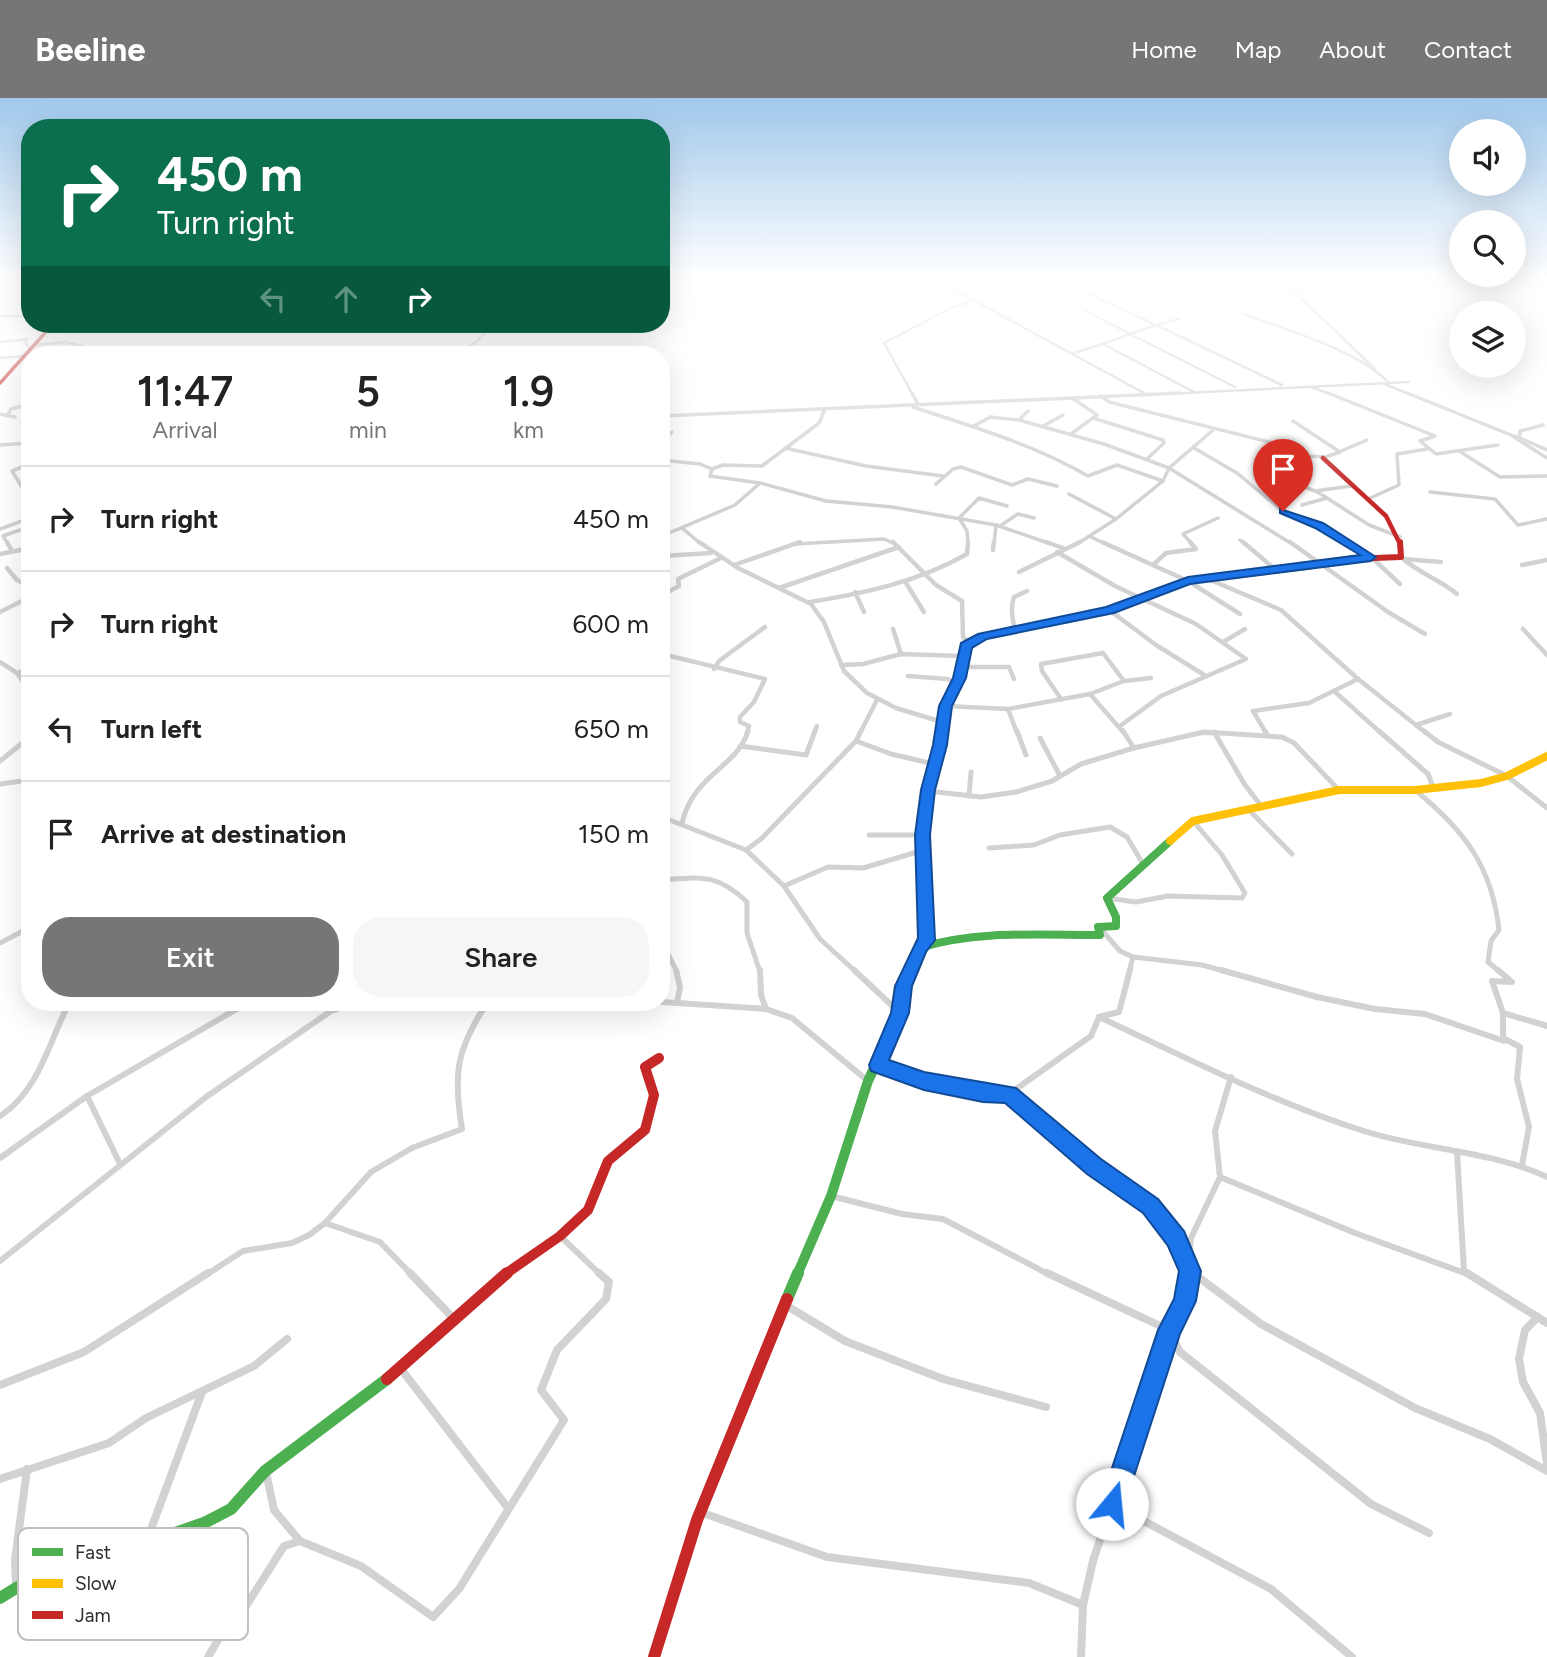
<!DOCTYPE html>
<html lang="en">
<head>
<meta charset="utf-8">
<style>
  :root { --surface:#fff; --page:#f6f6f6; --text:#222; --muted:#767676; --line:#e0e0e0; --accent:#767676 }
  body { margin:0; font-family:Figtree,sans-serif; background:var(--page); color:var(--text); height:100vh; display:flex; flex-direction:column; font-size:26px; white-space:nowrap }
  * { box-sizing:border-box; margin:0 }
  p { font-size:23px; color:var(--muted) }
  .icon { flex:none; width:38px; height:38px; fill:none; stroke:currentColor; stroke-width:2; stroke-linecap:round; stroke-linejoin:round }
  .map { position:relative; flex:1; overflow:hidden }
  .details { position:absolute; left:21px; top:248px; width:649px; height:665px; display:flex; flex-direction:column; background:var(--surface); border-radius:28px; box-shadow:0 7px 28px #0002 }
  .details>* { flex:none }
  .banner { position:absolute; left:21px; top:21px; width:649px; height:214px; border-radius:28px; box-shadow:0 7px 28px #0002; background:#0b6e4f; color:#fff; overflow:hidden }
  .fabs { position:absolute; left:1449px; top:21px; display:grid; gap:14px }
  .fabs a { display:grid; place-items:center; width:77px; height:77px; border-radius:50%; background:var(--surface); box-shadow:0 7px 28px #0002; font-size:35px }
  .pin { position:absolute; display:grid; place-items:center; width:60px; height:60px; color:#fff; margin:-72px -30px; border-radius:50% 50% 50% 0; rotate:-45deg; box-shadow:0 0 7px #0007 }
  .pin .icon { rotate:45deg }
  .me { position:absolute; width:77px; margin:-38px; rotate:17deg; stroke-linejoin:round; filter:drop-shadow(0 0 5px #0008) }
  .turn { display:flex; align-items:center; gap:24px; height:147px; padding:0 21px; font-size:32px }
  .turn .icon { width:91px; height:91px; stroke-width:2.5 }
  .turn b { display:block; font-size:49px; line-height:60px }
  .lanes { display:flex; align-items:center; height:66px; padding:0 21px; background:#0003; justify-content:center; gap:35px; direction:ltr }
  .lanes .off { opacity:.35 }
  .eta { display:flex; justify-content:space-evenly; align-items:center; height:119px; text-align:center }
  .eta b { font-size:42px; font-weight:600; line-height:49px }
  .primary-button { display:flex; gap:14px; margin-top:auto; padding:14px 21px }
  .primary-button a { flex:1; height:80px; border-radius:28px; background:var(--accent); color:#fff; font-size:28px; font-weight:600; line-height:80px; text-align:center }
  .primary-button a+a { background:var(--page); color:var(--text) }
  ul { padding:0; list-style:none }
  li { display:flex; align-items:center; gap:21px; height:105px; padding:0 21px; border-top:2px solid var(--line) }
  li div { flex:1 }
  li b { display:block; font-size:26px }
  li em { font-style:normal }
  header { display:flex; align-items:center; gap:42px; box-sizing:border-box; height:98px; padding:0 35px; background:var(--accent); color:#fff }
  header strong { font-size:33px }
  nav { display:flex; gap:38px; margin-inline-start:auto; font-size:24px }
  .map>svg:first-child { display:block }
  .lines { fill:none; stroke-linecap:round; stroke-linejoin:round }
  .street-far5 { stroke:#d2d2d2; stroke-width:2.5 }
  .street-far4 { stroke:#d2d2d2; stroke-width:3.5 }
  .street-far3 { stroke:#d2d2d2; stroke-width:4.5 }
  .street-far2 { stroke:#d2d2d2; stroke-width:5 }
  .street-far1 { stroke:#d2d2d2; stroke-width:6 }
  .street { stroke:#d2d2d2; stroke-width:8 }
  .fast-far3 { stroke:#4caf50; stroke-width:6 }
  .fast-far2 { stroke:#4caf50; stroke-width:8 }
  .fast-far1 { stroke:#4caf50; stroke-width:10 }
  .fast { stroke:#4caf50; stroke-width:12 }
  .slow { stroke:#ffc107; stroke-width:8 }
  .jam-far4 { stroke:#c62828; stroke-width:3.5 }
  .jam-far3 { stroke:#c62828; stroke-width:4.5 }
  .jam-far2 { stroke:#c62828; stroke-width:6 }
  .jam-far1 { stroke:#c62828; stroke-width:10 }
  .jam { stroke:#c62828; stroke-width:12 }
  .route { fill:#1a73e8; stroke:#114b97; stroke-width:2 }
  .key { fill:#fff; stroke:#c0c0c0; stroke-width:2 }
  .key-label { font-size:19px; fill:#2d2d2d }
</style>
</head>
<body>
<header>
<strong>Beeline</strong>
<nav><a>Home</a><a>Map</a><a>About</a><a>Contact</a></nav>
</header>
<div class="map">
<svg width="1547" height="1559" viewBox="0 0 1547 1559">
  <rect width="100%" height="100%" fill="#fff"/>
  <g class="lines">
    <g class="street-far5">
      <polyline points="929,178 1144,295"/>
      <polyline points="1278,178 1375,271"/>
      <polyline points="1087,195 1156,227 1179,221"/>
      <polyline points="1086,213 1130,236 1156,227 1282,287"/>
      <path d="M1244 216C1288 233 1356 251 1389 285"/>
      <polyline points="0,218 30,218"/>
      <polyline points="0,244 28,241 25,244 30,251"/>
      <polyline points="34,247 65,244 83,248"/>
      <polyline points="1073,255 1103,246"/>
      <polyline points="456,257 477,243 493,226"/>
      <polyline points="0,260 25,258"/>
      <polyline points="1385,286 1411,297"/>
      <polyline points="1311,289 1333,297"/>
      <polyline points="1194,294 1103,246 1130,236 1235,289"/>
      <polyline points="913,297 884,245 949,211 974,202"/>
      <polyline points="1144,297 1409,284"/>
    </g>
    <g class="street-far4">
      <polyline points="912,295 918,306"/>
      <polyline points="1328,295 1435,338 1420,343 1436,356 1498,347"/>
      <polyline points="1407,295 1511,337 1547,360"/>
      <polyline points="1101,298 1109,304 1273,345 1309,358 1325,359 1340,354 1293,323"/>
      <polyline points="1072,300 1181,295"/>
      <path d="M913 309C973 329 1033 346 1088 378L1117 367 1163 383"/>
      <polyline points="0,316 15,319"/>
      <polyline points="7,318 11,311 30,306"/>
      <polyline points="662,318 1072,300 1097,317 1071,336"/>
      <polyline points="1093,320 1163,342 1164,345 1147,361"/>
      <polyline points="1019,322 1028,313"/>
      <polyline points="974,328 990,319 1019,322 1104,346 1169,370 1292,446"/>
      <polyline points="1043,328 1063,317"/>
      <polyline points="1515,338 1547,352"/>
      <polyline points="1520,338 1520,333 1543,327"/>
      <polyline points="662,343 672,334"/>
      <polyline points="0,347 30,345"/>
      <polyline points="785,350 866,368 943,378"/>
      <polyline points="1194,350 1237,375 1283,413 1351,446"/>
      <polyline points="1341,353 1367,342"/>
      <polyline points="1459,353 1500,379 1547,378"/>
      <polyline points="662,362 700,366 712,371 723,367 762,368 819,325 825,311"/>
      <polyline points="1256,362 1261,371 1286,373 1294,385 1315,393"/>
      <polyline points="30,366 12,373 30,402"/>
      <polyline points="712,371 710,378 760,385 826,403 892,409 996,427 1051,446"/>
      <polyline points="936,386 953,371 961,369 1012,387 1028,381 1057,388"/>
      <polyline points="1430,394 1495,401 1518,427 1547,421"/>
      <polyline points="1069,396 1116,421"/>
      <polyline points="1326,399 1315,393 1351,388"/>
      <polyline points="1368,401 1399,387 1397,356 1427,351"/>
      <polyline points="1302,407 1327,400 1369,427 1400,439"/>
      <polyline points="1000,428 1018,416 1034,420"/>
      <polyline points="682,430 701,446"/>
      <polyline points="0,431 30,420"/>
      <polyline points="662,438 735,407 760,385"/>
      <polyline points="1091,439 1106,446"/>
      <polyline points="1240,442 1245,446"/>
      <polyline points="8,446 3,438 20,432"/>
      <polyline points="795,446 884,441 895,446"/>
      <polyline points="968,446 967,433 959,420 979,400 1007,408"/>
      <polyline points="994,446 996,427"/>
      <polyline points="1077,446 1116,421 1163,383 1169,370 1212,333"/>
      <polyline points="1192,446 1183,436 1218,420"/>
    </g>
    <g class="street-far3">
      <polyline points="7,444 12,453"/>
      <polyline points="699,444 738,470 811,506 824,524 844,573 867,595 896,610 942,624"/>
      <polyline points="893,444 936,487 962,503 963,539 970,545"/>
      <polyline points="1046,444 1063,450"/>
      <polyline points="1102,444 1188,483 1240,516"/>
      <polyline points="1243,444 1276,472"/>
      <polyline points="1290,444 1388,514 1425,536"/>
      <polyline points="1348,444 1367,455 1400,486"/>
      <polyline points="993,452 994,444"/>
      <polyline points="1057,454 1115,488 1196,526 1246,561 1161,598 1120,628"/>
      <polyline points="0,456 30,450"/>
      <polyline points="662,458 711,455"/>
      <path d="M1401 459C1418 475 1439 481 1457 496"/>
      <polyline points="1404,461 1441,464"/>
      <polyline points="1154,466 1166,455 1196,451 1190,444"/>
      <polyline points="734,467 800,444"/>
      <polyline points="1522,467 1547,462"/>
      <polyline points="7,470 17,482 30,489"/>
      <polyline points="1019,474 1080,444"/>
      <polyline points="1208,481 1281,512 1358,581 1426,635"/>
      <polyline points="906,485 924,514"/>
      <polyline points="779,490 899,449"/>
      <polyline points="855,494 864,514"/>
      <polyline points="662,497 679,488 678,481 721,460"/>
      <path d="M810 504C865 495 918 484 967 456L968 444"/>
      <polyline points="1109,512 1156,547 1206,578"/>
      <polyline points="0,514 30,499"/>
      <polyline points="893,531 901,556"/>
      <polyline points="1523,531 1547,557"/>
      <path d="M1016 534C1012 522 1010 511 1014 499L1027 493"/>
      <polyline points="1223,544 1245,531"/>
      <polyline points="662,556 765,581 754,604 740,619 740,624 749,628 747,635"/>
      <polyline points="0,564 17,575 30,594"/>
      <polyline points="841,567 863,566 901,556 962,558"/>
      <polyline points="962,569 1009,569 1014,581"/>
      <polyline points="714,571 719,563 765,529"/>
      <polyline points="17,575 30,570"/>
      <polyline points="908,578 948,581 956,585"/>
      <polyline points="1124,583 1151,580"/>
      <polyline points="1334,593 1381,635"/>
      <polyline points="1061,601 1042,573 1041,566 1103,555 1124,583 1090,596"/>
      <polyline points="946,608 1008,611 1090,596 1124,635"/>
      <polyline points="1008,611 1017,635"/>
      <polyline points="1416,627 1450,616"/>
      <polyline points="814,635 817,628"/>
      <polyline points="860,635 877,602"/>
      <polyline points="1200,635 1218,635"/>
      <polyline points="1266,635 1253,613 1309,605 1358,581"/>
    </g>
    <g class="street-far2">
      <polyline points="1017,633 1026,657"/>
      <polyline points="1265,633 1268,638"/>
      <polyline points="1379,633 1428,676 1434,691"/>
      <polyline points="1424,633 1438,644 1507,678 1547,710"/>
      <polyline points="1214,634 1245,687 1262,709"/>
      <polyline points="1040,640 1060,678"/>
      <polyline points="856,643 891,656 934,666"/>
      <polyline points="662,648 665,653 662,667"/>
      <polyline points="740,648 806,657 815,633"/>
      <polyline points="1134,650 1204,634 1282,639 1294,645 1339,692"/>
      <polyline points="0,663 30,639"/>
      <polyline points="0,686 30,682"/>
      <path d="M1415 692C1464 732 1492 768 1499 832L1491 843 1488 864 1500 874"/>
      <polyline points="928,693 981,699 1016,694 1052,683 1081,666 1134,650 1123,633"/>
      <polyline points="969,698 971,674"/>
      <polyline points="1250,713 1292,756"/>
      <polyline points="662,719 746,752 784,788 820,841 856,874"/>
      <path d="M682 725C694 675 737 670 748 633"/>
      <polyline points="869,737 923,737"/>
      <polyline points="989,750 1034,747 1060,737 1110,729 1127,739 1143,766"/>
      <polyline points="746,752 761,741 856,643 861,633"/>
      <path d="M662 782C701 779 717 775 747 804V835L760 874"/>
      <polyline points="784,788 828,769 863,770 924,752"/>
      <polyline points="1107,800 1136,804 1168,798 1242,800 1245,795 1222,757 1193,723"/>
      <polyline points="1100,830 1120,853 1133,859 1129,874"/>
      <polyline points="0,845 21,834 30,825"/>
      <polyline points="664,848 677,874"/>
      <polyline points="1133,859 1202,867 1228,874"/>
    </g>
    <g class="street-far1">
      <polyline points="676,872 680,889 677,905"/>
      <polyline points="760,872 761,897 766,911"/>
      <polyline points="854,872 900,915"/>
      <polyline points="1221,872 1317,899 1375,911 1425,916 1504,943"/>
      <polyline points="1498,872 1512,884 1492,883 1503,915 1503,940 1520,949 1517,981 1529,1029 1522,1067"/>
      <polyline points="662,904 766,911 792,920 868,983"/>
      <polyline points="1503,915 1547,928"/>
      <path d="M1099 919C1187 960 1274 1005 1367 1034 1426 1052 1492 1053 1547 1079"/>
      <polyline points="1099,919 1119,914 1130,872"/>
      <polyline points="878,966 924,983 983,995 1009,996 1094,1068 1151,1108 1176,1141 1190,1173 1195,1177"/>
      <polyline points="1009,996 1091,938 1099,919"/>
      <polyline points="87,998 120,1066"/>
      <path d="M0 1018C39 993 49 944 69 905"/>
      <polyline points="1457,1054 1464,1173"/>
      <polyline points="0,1060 87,998 247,905"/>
      <polyline points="1220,1079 1355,1135 1470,1177"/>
      <polyline points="831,1098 902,1116 943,1121 1050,1177"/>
      <polyline points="325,1125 380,1144 412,1177"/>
      <polyline points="560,1138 601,1177"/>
      <polyline points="0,1163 206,999 331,913 356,905"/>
      <path d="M206 1177 243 1153 292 1145 309 1137 325 1125 371 1074 412 1050 462 1031C453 976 456 952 487 905"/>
      <polyline points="1187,1177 1191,1140 1220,1079 1215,1033 1231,979"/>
    </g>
    <g class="street">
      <polyline points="410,1175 454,1221"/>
      <polyline points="1047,1175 1169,1232 1180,1254 1371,1406 1429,1435"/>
      <polyline points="1193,1175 1261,1226 1415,1310 1490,1341 1547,1373"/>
      <polyline points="1467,1175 1547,1225"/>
      <polyline points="787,1208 845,1243 943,1281 1046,1309"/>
      <polyline points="1538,1219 1525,1232 1519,1261 1523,1284 1540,1315 1547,1366"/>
      <polyline points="401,1271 508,1410"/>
      <polyline points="0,1287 84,1254 208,1175"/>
      <polyline points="266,1374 274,1412 300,1443 361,1468 433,1519 459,1491 564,1322 541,1292 557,1252 606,1201 609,1184 599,1175"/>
      <polyline points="0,1381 109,1345 146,1320 254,1268 287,1241"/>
      <polyline points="1112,1406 1271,1491 1352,1559"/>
      <polyline points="700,1414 827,1459 1029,1485 1083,1507"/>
      <polyline points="147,1442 202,1294"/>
      <polyline points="16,1490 15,1462 27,1371"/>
      <polyline points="208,1559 227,1527 246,1508 284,1448 300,1443"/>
      <polyline points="1081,1559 1083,1507 1093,1463 1169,1232 1184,1203 1187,1175"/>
    </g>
    <polyline class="fast-far3" points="940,635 966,548 983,538 1109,512 1188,483 1307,469"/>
    <g class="fast-far2">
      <polyline points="920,849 927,842 927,777 923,737 928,693 941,633"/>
      <path d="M909 874 919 850C977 832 1040 837 1100 837L1098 829 1116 828V819L1107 800 1170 743"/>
    </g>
    <polyline class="fast-far1" points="797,1177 831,1098 868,983 900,915 903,888 910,872"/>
    <g class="fast">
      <polyline points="787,1201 798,1175"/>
      <polyline points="0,1500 16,1490 62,1473 111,1466 146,1445 204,1425 231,1411 265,1373 387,1281"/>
    </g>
    <polyline class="slow" points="1170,743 1193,723 1339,692 1415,692 1481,685 1507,678 1547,658"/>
    <polyline class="jam-far4" points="0,285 53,226"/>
    <polyline class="jam-far3" points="1323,360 1386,418 1400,446"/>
    <polyline class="jam-far2" points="1307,469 1348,461 1401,459 1400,444"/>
    <polyline class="jam-far1" points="504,1177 560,1138 588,1112 608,1063 645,1032 654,997 645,969 659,960"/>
    <g class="jam">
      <polyline points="387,1281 507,1175"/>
      <polyline points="654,1559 697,1422 787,1201"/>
    </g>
  </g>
  <linearGradient id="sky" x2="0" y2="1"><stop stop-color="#a0c8ec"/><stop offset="0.45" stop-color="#fff"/><stop offset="1" stop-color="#fff" stop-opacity="0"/></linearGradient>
  <rect width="1547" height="396" fill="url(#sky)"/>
  <polygon class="route" points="1280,411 1323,425 1376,459 1371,463 1190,486 1114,515 987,541 972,550 966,580 952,608 947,647 935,692 930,737 935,842 926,854 912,888 909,915 889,962 924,974 1016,990 1101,1061 1158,1101 1184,1133 1201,1173 1196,1203 1180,1236 1125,1406 1121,1415 1112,1419 1103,1415 1100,1406 1158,1232 1174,1201 1179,1173 1168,1148 1143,1115 1087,1076 1005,1005 983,1004 924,992 871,973 869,967 891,915 895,888 918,840 915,737 921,692 933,647 939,608 953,580 961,545 978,536 1106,509 1188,479 1360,457 1315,430 1280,415"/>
  <rect x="18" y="1430" width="230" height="112" rx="10" class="key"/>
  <rect x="32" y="1450" width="31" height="8" fill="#4caf50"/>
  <rect x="32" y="1481" width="31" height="9" fill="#ffc107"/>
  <rect x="32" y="1513" width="31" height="8" fill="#c62828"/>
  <g class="key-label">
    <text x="75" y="1461">Fast</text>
    <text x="75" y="1492">Slow</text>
    <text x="75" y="1524">Jam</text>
  </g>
</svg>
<div class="fabs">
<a><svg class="icon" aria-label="sound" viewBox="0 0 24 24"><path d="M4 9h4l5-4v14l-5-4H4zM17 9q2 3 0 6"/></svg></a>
<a><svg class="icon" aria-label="search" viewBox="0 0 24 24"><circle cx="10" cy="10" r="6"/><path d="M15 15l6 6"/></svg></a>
<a><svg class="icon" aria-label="layers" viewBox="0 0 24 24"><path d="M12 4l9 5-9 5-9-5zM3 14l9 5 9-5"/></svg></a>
</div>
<div class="pin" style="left:1283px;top:413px;background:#d93025"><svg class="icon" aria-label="arrive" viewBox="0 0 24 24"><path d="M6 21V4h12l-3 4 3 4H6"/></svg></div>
<svg class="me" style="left:1112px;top:1406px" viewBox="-20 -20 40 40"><circle r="19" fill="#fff"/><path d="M0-13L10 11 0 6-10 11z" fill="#1a73e8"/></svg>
<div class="banner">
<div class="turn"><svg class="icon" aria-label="right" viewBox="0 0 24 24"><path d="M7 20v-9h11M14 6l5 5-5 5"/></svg><div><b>450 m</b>Turn right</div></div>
<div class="lanes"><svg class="icon off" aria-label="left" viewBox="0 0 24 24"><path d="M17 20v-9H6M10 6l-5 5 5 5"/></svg><svg class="icon off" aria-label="ahead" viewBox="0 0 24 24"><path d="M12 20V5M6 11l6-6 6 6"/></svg><svg class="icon" aria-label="right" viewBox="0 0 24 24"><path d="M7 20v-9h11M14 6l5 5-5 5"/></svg></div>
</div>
<section class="details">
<div class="eta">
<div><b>11:47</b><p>Arrival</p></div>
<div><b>5</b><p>min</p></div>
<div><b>1.9</b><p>km</p></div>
</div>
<ul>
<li><svg class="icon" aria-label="right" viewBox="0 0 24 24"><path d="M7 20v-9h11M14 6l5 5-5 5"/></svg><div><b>Turn right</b></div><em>450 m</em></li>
<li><svg class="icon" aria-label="right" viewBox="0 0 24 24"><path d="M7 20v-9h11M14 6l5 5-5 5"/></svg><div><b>Turn right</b></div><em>600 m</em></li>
<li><svg class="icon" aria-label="left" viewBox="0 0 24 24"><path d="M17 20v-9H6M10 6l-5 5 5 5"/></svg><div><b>Turn left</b></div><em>650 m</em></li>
<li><svg class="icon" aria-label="arrive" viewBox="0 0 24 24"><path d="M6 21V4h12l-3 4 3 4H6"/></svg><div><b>Arrive at destination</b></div><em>150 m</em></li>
</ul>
<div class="primary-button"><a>Exit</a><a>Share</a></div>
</section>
</div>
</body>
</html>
